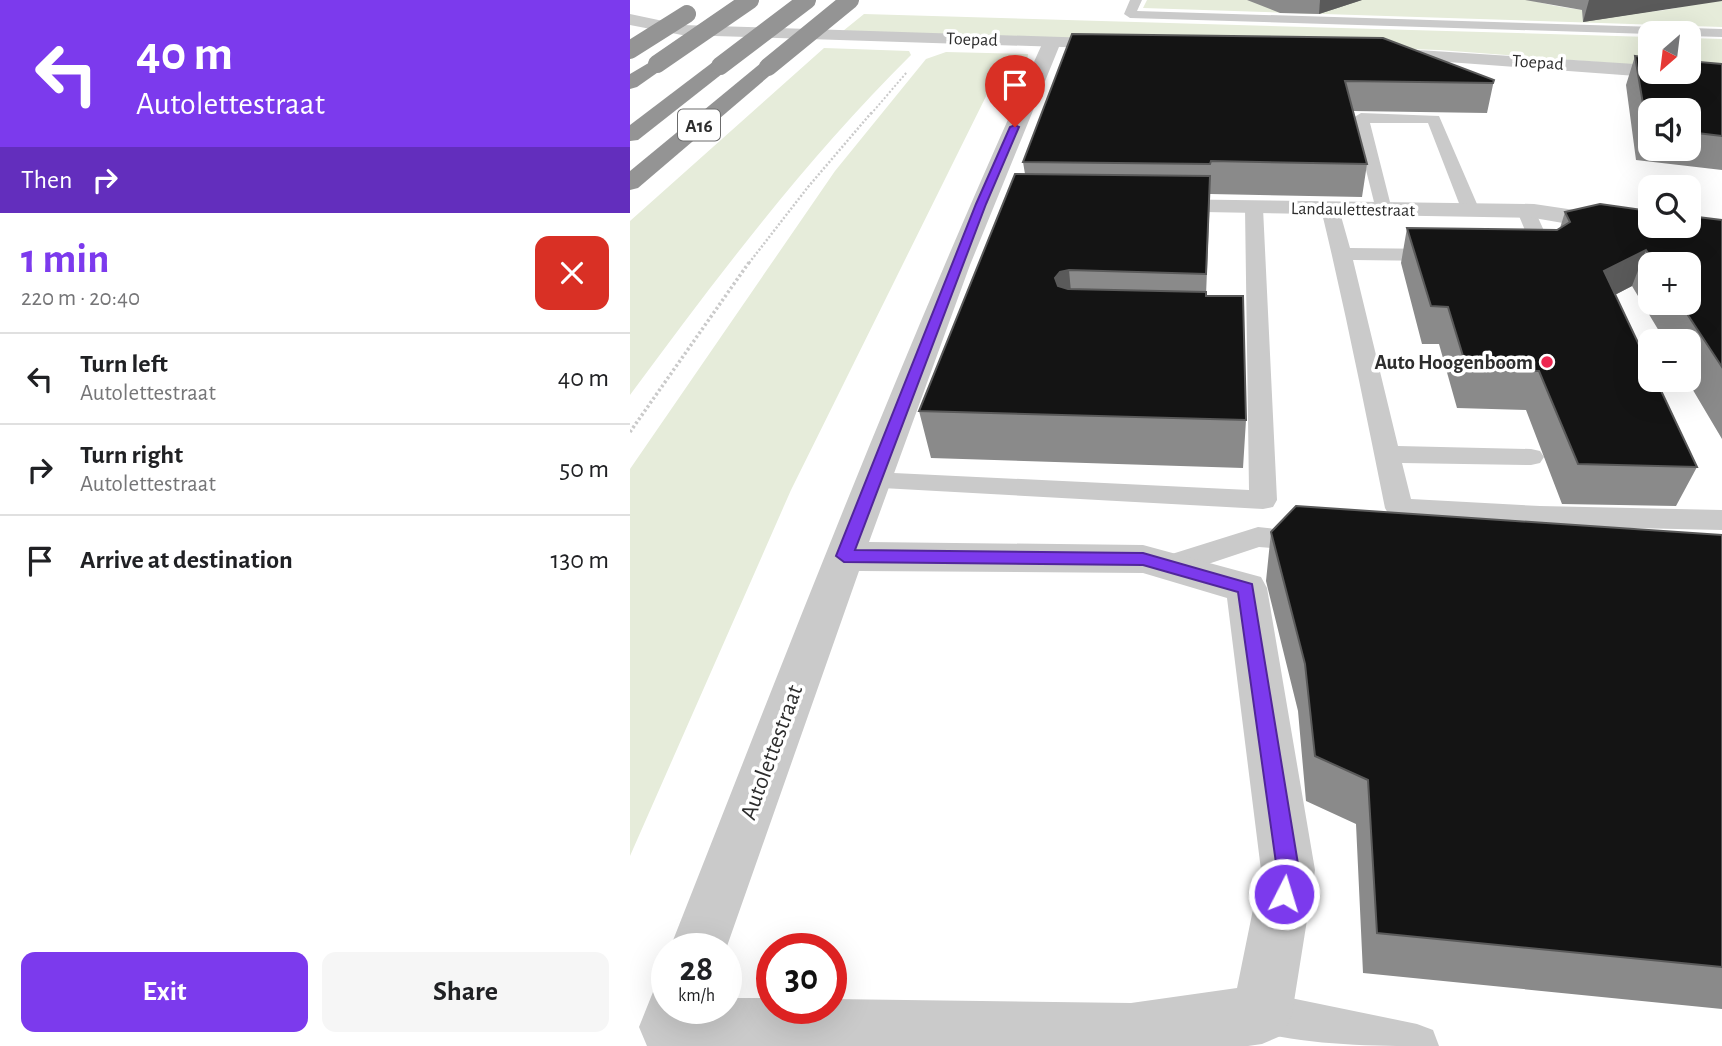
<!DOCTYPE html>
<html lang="en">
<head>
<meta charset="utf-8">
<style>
  :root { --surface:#fff; --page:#f6f6f6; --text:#202124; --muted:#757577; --line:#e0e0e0; --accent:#7c3aed }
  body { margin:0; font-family:"Alegreya Sans",sans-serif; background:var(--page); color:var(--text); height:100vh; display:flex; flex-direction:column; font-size:26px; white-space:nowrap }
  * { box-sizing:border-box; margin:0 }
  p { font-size:23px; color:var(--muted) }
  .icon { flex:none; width:38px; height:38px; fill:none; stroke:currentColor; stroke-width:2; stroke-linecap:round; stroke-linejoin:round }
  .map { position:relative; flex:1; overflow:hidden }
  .panel { display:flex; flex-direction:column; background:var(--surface); width:630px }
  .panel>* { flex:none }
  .top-card { background:#7c3aed; color:#fff; overflow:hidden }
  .needle { width:46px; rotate:208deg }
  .buttons { position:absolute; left:1008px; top:21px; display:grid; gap:14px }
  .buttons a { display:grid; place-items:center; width:63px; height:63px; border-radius:14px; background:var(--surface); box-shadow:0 7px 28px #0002; font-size:35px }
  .speed { position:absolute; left:21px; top:933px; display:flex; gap:14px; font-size:35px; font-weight:700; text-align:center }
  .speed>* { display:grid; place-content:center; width:91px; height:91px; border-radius:50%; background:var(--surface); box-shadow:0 7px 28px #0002; line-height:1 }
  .speed small { font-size:18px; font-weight:400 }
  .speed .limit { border:10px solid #d22; background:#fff; color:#111 }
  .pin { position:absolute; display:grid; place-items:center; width:60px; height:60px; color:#fff; margin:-72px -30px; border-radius:50% 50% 50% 0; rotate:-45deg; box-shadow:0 0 7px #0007 }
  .pin .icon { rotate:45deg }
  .me { position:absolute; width:77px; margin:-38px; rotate:5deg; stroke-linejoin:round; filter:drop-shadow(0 0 5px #0008) }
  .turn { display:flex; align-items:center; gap:24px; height:147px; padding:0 21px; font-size:32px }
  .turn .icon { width:91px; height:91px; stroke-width:2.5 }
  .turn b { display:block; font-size:49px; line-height:60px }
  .then { display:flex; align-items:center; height:66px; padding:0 21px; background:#0003; gap:14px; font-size:26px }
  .round { display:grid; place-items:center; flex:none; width:74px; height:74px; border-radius:14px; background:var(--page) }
  .headline { display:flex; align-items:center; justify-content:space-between; height:119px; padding:0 21px }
  h1 { font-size:42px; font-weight:700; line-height:52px; color:var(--accent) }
  .primary-button { display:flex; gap:14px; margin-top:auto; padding:14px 21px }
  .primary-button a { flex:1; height:80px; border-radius:14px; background:var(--accent); color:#fff; font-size:28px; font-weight:700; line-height:80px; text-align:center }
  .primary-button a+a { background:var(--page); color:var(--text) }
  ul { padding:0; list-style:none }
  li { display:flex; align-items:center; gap:21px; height:91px; padding:0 21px; border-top:2px solid var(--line) }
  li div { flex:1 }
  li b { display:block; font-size:26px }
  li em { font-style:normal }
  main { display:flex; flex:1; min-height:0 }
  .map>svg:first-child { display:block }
  .green { fill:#e6ecda }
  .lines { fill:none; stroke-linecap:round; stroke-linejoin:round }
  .path-far2 { stroke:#cacaca; stroke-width:2; stroke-dasharray:2 2; stroke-linecap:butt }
  .path-far1 { stroke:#cacaca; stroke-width:2.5; stroke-dasharray:2 2; stroke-linecap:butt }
  .path { stroke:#cacaca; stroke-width:3.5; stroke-dasharray:2.5 2.5; stroke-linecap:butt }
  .service { fill:#cacaca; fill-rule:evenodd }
  .minor { fill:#cacaca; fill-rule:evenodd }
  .tertiary { fill:#cacaca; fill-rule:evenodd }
  .motorway { fill:#949494; fill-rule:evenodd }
  .motorway-bridge { stroke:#949494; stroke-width:18 }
  .wall { fill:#8a8a8a; fill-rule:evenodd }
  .shaded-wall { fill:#5a5a5a }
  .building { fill:#141414; stroke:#5a5a5a; stroke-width:2 }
  .route { fill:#7c3aed; stroke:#51269a; stroke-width:2 }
  .poi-dot { fill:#ed2750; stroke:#fff; stroke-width:2.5 }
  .labels { text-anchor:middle; stroke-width:7; stroke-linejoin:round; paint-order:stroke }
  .far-street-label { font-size:18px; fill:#2d2d2d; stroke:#fff }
  .shield { fill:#fff; stroke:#6c6c6c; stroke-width:2 }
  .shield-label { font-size:19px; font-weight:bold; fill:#2d2d2d }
  .poi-label { font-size:21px; font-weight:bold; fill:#2d2d2d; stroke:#fff; text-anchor:end }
  .near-street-label { font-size:24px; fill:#2d2d2d; stroke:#fff }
</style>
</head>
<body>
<main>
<section class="panel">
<div class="top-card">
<div class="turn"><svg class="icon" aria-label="left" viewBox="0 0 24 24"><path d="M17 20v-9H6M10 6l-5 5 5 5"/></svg><div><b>40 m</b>Autolettestraat</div></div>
<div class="then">Then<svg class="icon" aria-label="right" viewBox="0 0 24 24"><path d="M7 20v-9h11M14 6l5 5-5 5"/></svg></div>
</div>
<div class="headline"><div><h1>1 min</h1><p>220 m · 20:40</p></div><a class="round" style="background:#d93025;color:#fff"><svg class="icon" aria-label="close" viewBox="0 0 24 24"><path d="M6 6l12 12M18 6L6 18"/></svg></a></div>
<ul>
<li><svg class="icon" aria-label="left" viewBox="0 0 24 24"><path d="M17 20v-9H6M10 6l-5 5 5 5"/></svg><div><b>Turn left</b><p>Autolettestraat</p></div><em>40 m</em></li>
<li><svg class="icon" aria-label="right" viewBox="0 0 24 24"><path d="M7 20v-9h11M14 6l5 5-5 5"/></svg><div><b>Turn right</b><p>Autolettestraat</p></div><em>50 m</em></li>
<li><svg class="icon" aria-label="arrive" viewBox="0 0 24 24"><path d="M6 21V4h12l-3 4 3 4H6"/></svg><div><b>Arrive at destination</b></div><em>130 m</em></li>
</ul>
<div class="primary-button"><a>Exit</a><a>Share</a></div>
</section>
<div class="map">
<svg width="1092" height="1046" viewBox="0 0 1092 1046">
  <rect width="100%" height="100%" fill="#fff"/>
  <g class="green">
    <path d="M517 0H901C940 11 987 15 1027 11 1050 9 1069 0 1092 0V27L513 8Z"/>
    <polygon points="234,14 1020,37 1020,66 809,50 213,31"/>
    <polygon points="1059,38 1092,39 1092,74 1059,70"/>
    <path d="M194 48 279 51 281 55C176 159 88 276 0 395V221Z"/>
    <polygon points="316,52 398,54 397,63 372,64 161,490 0,856 0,469 205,171 296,59"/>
  </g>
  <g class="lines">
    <polyline class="path-far2" points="241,114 277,72"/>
    <polyline class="path-far1" points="119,263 178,187 242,112"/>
    <polyline class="path" points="0,432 120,261"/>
    <g class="service">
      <polygon points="500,0 512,0 507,11 1092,29 1092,37 1059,36 1059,33 1020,34 500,18 494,14"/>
      <polygon points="731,113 809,116 850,211 847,215 841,216 832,211 798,123 740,123 762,210 753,215 747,214 723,118"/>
      <polygon points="624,203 633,208 647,500 643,507 633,509 234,487 230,481 234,475 243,472 619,490 615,208"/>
      <path d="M700 204 709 209 720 248 810 249 820 255 810 261 723 260 768 446 901 449 910 451 914 457 910 463 901 465 772 463 781 499 910 506 1092 510V530L910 526 759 515 755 508C735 409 715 308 691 209Z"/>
      <polygon points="896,206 905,211 926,257 923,261 907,263 897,257 904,252 887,211"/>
      <polygon points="628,527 689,534 693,541 689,548 679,551 629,547 539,577 529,574 524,566 529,558"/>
      <path d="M632 992 787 1024 803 1030 809 1046C746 1046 677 1046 617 1029L610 1014 617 999Z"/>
    </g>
    <g class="minor">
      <path d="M422 37 431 42 340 265 239 542 513 545 631 577 637 588 685 870 662 1014 653 1035 632 1044 618 1046H17L9 1027 25 987 37 982V1008H96V998H142V1008H201V999L501 1003 607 988 631 870 597 598 513 573 229 571 96 949 40 948C160 644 277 339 413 42Z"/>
      <polygon points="528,199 904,204 985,216 994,219 998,224 994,229 985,232 904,218 519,211 516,206 519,201"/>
    </g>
    <g class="tertiary">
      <polygon points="0,14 52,25 493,39 502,44 493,49 52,35 0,25"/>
      <polygon points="742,47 1020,65 1020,72 1029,72 1020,77 736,56 733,52 736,48"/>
    </g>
    <g class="motorway">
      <polygon points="27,58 36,64 34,68 7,87 0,89 0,74"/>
      <polygon points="90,60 97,62 99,66 97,70 8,140 0,141 0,125 83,62"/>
      <polygon points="138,61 145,63 147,67 145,71 8,188 0,190 0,171 131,63"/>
    </g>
    <g class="motorway-bridge">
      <polyline points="0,50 57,14"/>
      <polyline points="27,64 120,0"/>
      <polyline points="90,66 177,0"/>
      <polyline points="138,67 220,0"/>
    </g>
  </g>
  <g class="wall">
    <polygon points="617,0 732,0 689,14 650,13"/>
    <polygon points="895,0 1092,0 953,22 952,10"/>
    <polygon points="442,34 864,80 857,113 723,111 737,164 732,197 580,194 576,296 616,420 613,468 301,458 289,411 395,174 393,162"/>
    <path d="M1005 56 1092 64V170L1006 160 996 85ZM1020 110H1059V149H1020Z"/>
    <path d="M935 212 1092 220V439L1057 380H1059V341H1035L1002 286 985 295 1067 467 1046 506 932 504 896 410 827 408 809 344H792L771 263 777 228 927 230 930 228ZM1020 264H1059V303H1020Z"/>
    <polygon points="641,532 1092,535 1092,1009 733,973 726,824 676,801 668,711 636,581"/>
  </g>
  <g class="shaded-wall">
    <polygon points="690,0 732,0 689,14"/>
    <polygon points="959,0 1092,0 1092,1 953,22"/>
    <polygon points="1016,250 1002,286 961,307 974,271"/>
    <polygon points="439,270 443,314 430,323 425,278 430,272"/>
  </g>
  <g class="building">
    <polygon points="442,34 753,38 864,80 863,83 715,81 737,164 581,161 580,164 393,162"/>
    <polygon points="1005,56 1020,58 1020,72 1059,72 1059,61 1092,64 1092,136 1059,132 1059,110 1020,110 1020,128 1017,128"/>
    <polygon points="385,174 580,176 576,274 439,270 430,272 425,278 428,286 438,289 576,292 576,296 613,296 616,420 289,411"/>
    <polygon points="970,204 1020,211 1020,226 1059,226 1059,216 1092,220 1092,367 1050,303 1059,303 1059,264 1025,264 1016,250 974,271 1020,368 1020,380 1026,380 1067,467 948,464 909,371 837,369 818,307 801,306 777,228 927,230 940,222 935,212"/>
    <polygon points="666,506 1092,535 1092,967 747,933 738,780 685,756 675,664 641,532"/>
  </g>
  <polygon class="route" points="385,125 389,127 356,204 225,550 513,553 622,584 669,870 662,902 654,905 646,902 643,894 647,870 608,592 513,565 214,562 206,556 346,204 380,127"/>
  <circle class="poi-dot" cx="917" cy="362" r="7"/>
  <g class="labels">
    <g class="far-street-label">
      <text transform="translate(342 39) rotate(2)" y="6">Toepad</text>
      <text transform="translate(908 62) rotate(4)" y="6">Toepad</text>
      <text transform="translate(723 209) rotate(1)" y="6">Landaulettestraat</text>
    </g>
    <rect class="shield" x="48" y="109.5" width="42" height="31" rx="5"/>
    <g class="shield-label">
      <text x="69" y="132">A16</text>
    </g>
    <g class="poi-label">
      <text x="903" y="369">Auto Hoogenboom</text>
    </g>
    <g class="near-street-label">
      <text transform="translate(141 752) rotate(-70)" y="8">Autolettestraat</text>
    </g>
  </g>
</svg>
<div class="buttons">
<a><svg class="needle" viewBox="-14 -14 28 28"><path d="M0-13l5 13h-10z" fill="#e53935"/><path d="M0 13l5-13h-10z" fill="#757577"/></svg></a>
<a><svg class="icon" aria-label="sound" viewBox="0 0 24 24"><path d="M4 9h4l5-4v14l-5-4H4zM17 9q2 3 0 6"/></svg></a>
<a><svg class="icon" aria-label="search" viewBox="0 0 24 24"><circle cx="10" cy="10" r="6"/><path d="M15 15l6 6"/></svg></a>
<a>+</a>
<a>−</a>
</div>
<div class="speed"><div>28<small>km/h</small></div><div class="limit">30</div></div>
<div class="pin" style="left:385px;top:127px;background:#d93025"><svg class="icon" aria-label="arrive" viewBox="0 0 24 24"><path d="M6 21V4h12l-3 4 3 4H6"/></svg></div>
<svg class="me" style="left:654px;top:894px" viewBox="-20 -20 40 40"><circle r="17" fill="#7c3aed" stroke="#fff" stroke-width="3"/><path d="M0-11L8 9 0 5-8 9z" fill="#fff"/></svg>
</div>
</main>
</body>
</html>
